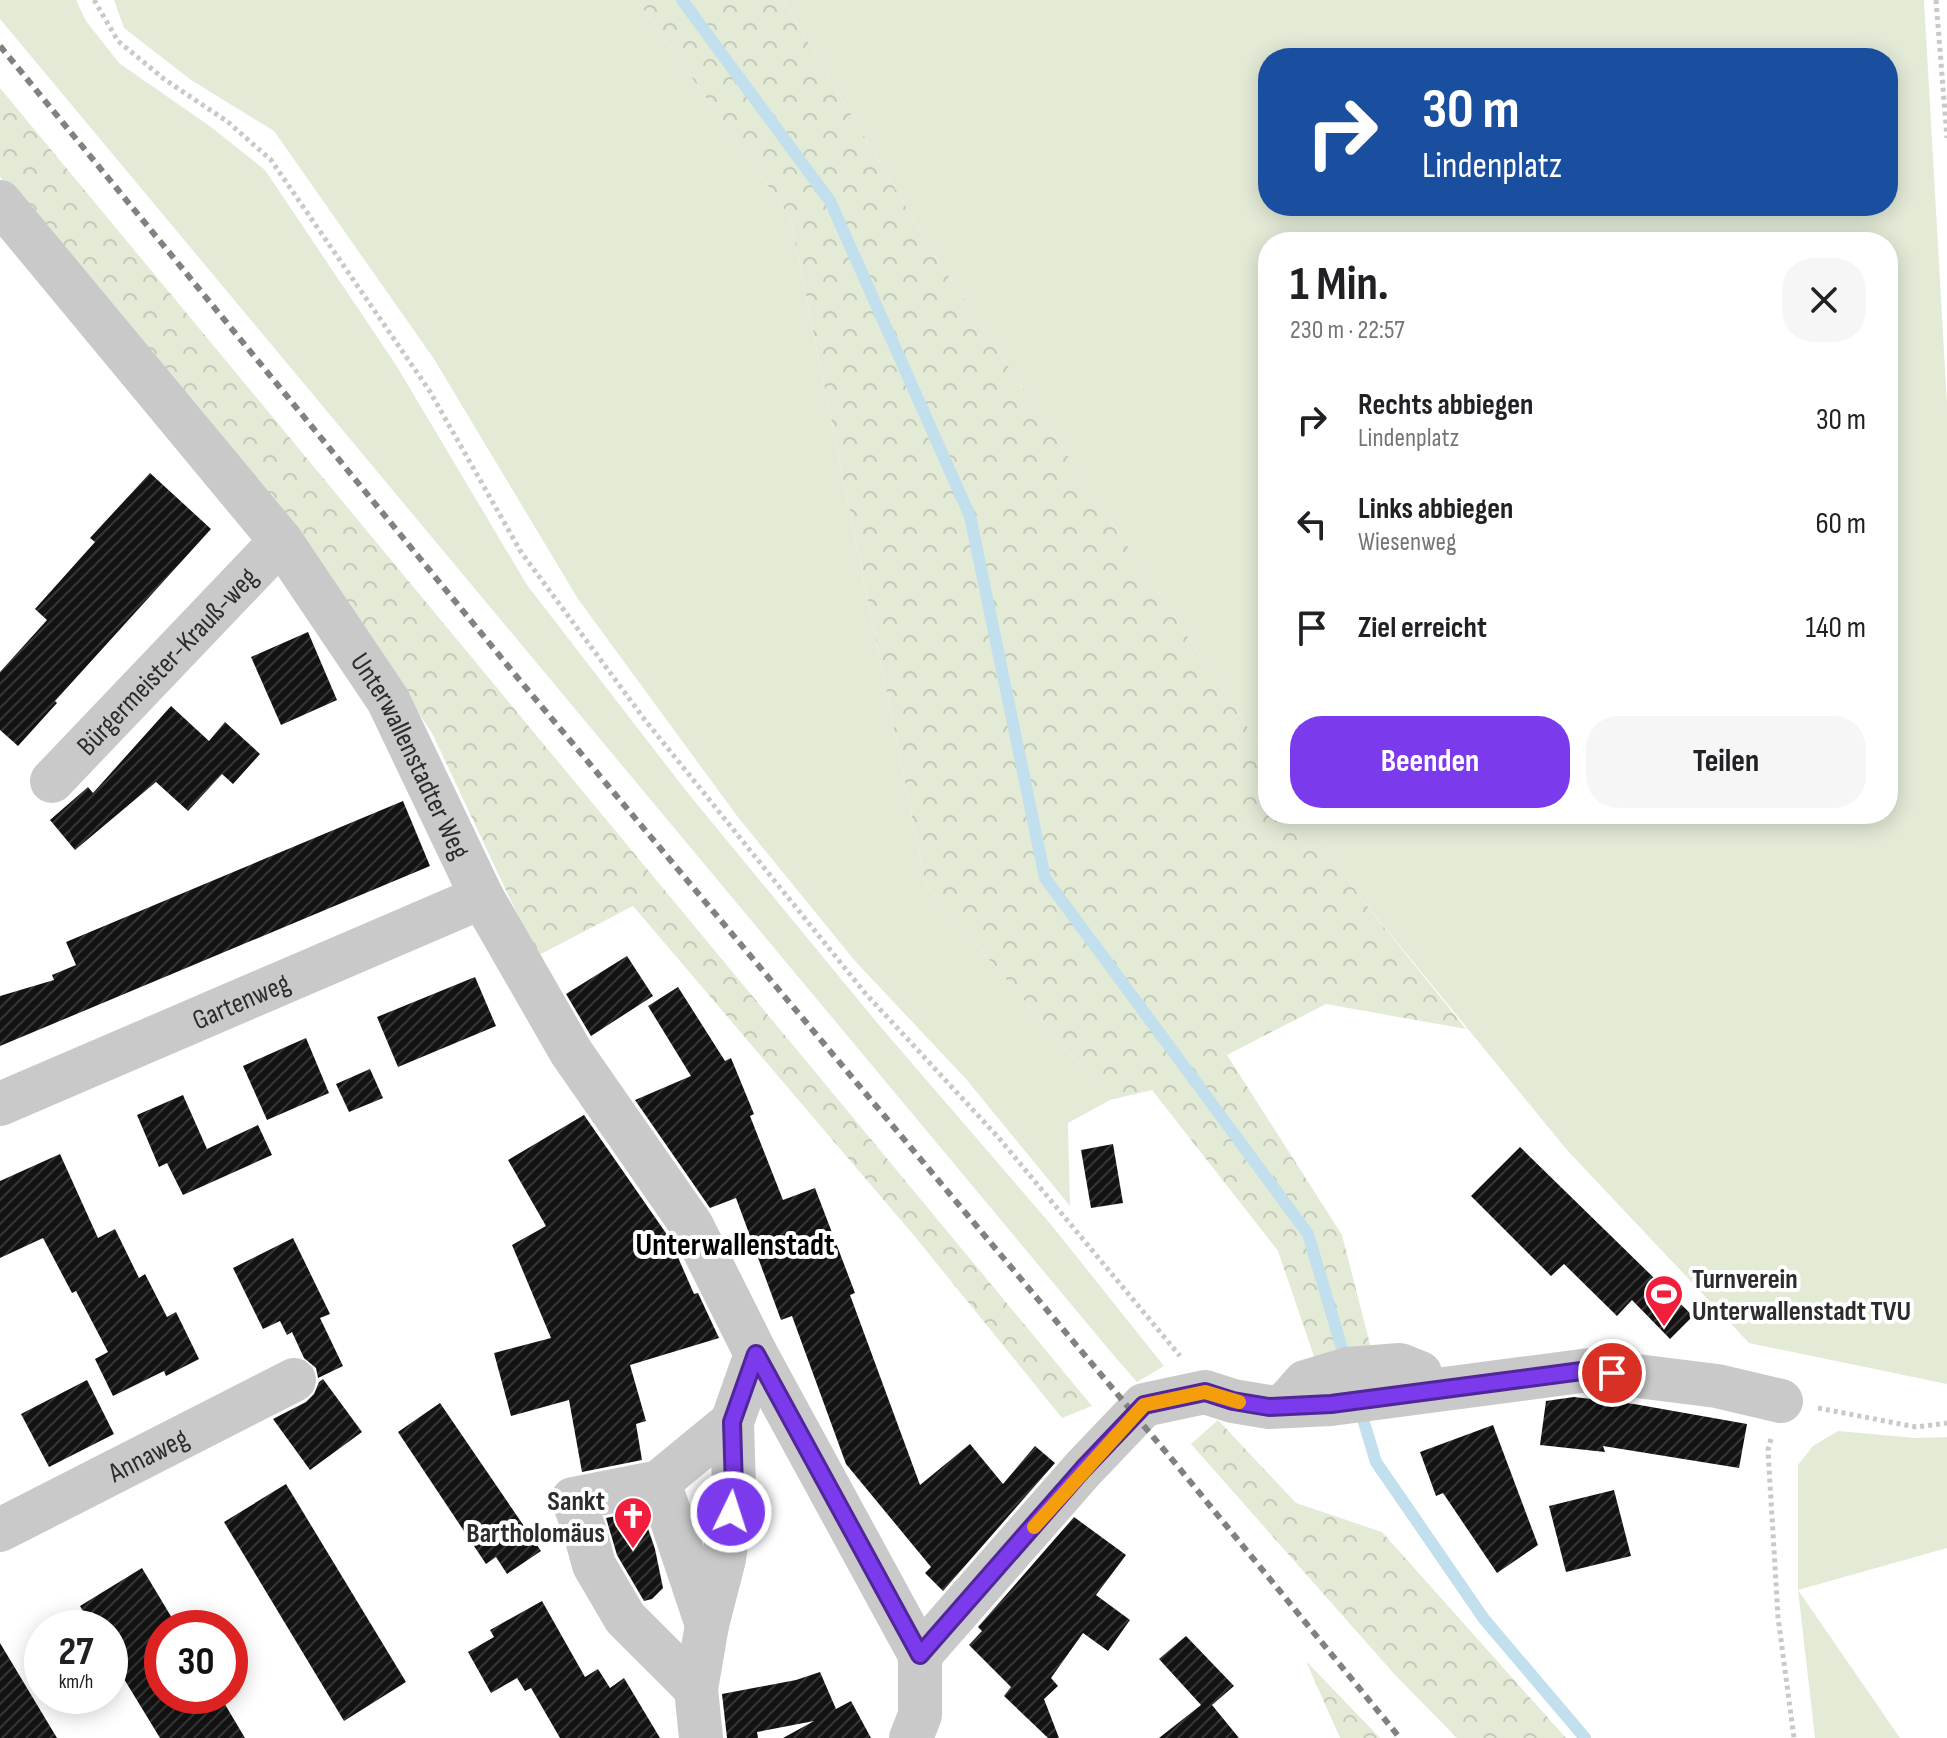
<!DOCTYPE html>
<html lang="de">
<head>
<meta charset="utf-8">
<style>
  :root { --surface:#fff; --page:#f6f6f6; --text:#202124; --muted:#757577; --accent:#7c3aed }
  body { margin:0; font-family:"Sofia Sans Condensed",sans-serif; background:var(--page); color:var(--text); height:100vh; display:flex; flex-direction:column; font-size:30px; white-space:nowrap }
  * { box-sizing:border-box; margin:0 }
  p { font-size:26px; color:var(--muted) }
  .icon { flex:none; width:44px; height:44px; fill:none; stroke:currentColor; stroke-width:2; stroke-linecap:round; stroke-linejoin:round }
  .map { position:relative; flex:1; overflow:hidden }
  .details { position:absolute; left:1258px; top:232px; width:640px; height:592px; display:flex; flex-direction:column; background:var(--surface); border-radius:32px; box-shadow:0 4px 20px #0003 }
  .details>* { flex:none }
  .banner { position:absolute; left:1258px; top:48px; width:640px; height:168px; border-radius:32px; box-shadow:0 4px 20px #0003; background:#1a4fa0; color:#fff; overflow:hidden }
  .speed { position:absolute; left:24px; top:1610px; display:flex; gap:16px; font-size:40px; font-weight:700; text-align:center }
  .speed>* { display:grid; place-content:center; width:104px; height:104px; border-radius:50%; background:var(--surface); box-shadow:0 4px 20px #0003; line-height:1 }
  .speed small { font-size:20px; font-weight:400 }
  .speed .limit { border:12px solid #d22; background:#fff; color:#111 }
  .pin { position:absolute; display:grid; place-items:center; width:68px; height:68px; color:#fff; margin:-34px; border:4px solid #fff; border-radius:50%; box-shadow:0 2px 8px #0007 }
  .me { position:absolute; width:88px; margin:-44px; rotate:4deg; stroke-linejoin:round; filter:drop-shadow(0 0 6px #0008) }
  .turn { display:flex; align-items:center; gap:28px; height:168px; padding:0 32px; font-size:36px }
  .turn .icon { width:104px; height:104px; stroke-width:2.5 }
  .turn b { display:block; font-size:56px; line-height:68px }
  .round { display:grid; place-items:center; flex:none; width:84px; height:84px; border-radius:32px; background:var(--page) }
  .head { display:flex; align-items:center; justify-content:space-between; height:136px; padding:0 32px }
  h1 { font-size:48px; font-weight:700; line-height:60px }
  .primary-button { display:flex; gap:16px; margin-top:auto; padding:16px 32px }
  .primary-button a { flex:1; height:92px; border-radius:32px; background:var(--accent); color:#fff; font-size:32px; font-weight:700; line-height:92px; text-align:center }
  .primary-button a+a { background:var(--page); color:var(--text) }
  ul { padding:0; list-style:none }
  li { display:flex; align-items:center; gap:24px; height:104px; padding:0 32px }
  li div { flex:1 }
  li b { display:block; font-size:30px }
  li em { font-style:normal }
  .map>svg:first-child { display:block }
  .green { fill:#e3ebd7; fill-rule:evenodd }
  .forest { fill:url(#forest-crowns) }
  .lines { fill:none; stroke-linecap:round; stroke-linejoin:round }
  .stream { stroke:#c1dfed; stroke-width:12 }
  .building { fill:url(#building-hatch) }
  .path { stroke:#c9c9c9; stroke-width:5; stroke-dasharray:4 4; stroke-linecap:butt }
  .minor { stroke:#c9c9c9; stroke-width:44 }
  .rail { stroke:#818181; stroke-width:6; stroke-dasharray:8 6; stroke-linecap:butt }
  .route-casing { stroke:#51269a; stroke-width:20 }
  .route { stroke:#7c3aed; stroke-width:14 }
  .slow { stroke:#f59e0b; stroke-width:14 }
  .labels { text-anchor:middle; stroke-width:8; stroke-linejoin:round; paint-order:stroke }
  .street-label { font-size:28px; fill:#2c2c2c; stroke:#fff }
  .poi-label { font-size:28px; font-weight:bold; fill:#2c2c2c; stroke:#fff; text-anchor:start }
  .quarter-label { font-size:32px; font-weight:bold; fill:#000; stroke:#fff }
</style>
</head>
<body>
<div class="map">
<svg width="1947" height="1738" viewBox="0 0 1947 1738">
  <defs>
    <pattern id="forest-crowns" width="20" height="18" patternUnits="userSpaceOnUse" patternTransform="scale(2)"><rect width="20" height="18" fill="#e3ebd7"/><path d="M2 6a3 3 0 1 1 6 0M12 15a3 3 0 1 1 6 0" fill="none" stroke="#c3cab9"/></pattern>
    <pattern id="building-hatch" width="6" height="6" patternUnits="userSpaceOnUse" patternTransform="scale(2)"><rect width="6" height="6" fill="#131313"/><path d="M-1 1l2-2M0 6l6-6M5 7l2-2" fill="none" stroke="#363636"/></pattern>
  </defs>
  <rect width="100%" height="100%" fill="#fff"/>
  <g class="green">
    <polygon points="0,0 76,0 86,21 119,63 211,127 265,170 396,365 527,585 687,792 879,1025 1053,1227 1164,1366 1137,1382 1115,1357 0,19"/>
    <polygon points="114,0 637,0 790,217 926,886 1110,1100 1068,1123 1070,1206 966,1079 855,961 737,816 578,599 434,359 274,131 191,80 124,28"/>
    <path d="M783 0H1924L1947 404V1384L1749 1343 1566 1149 1360 897 1305 814H1888V242H1268V758L934 254ZM1268 58H1888V206H1268Z"/>
    <polygon points="1838,1431 1916,1438 1947,1437 1947,1548 1798,1590 1900,1738 1815,1738 1798,1590 1798,1465 1813,1446"/>
  </g>
  <g class="forest">
    <polygon points="637,0 783,0 934,254 1268,758 1268,814 1305,814 1360,897 1466,1029 1326,1004 1227,1055 1342,1235 1372,1352 1318,1368 1278,1251 1152,1090 1110,1100 926,886 790,217"/>
    <polygon points="0,88 1092,1406 1062,1418 916,1238 633,906 537,956 432,733 306,546 0,177"/>
    <polygon points="1218,1420 1296,1503 1382,1532 1566,1738 1457,1738 1396,1676 1191,1444"/>
    <polygon points="1306,1661 1380,1738 1340,1738"/>
  </g>
  <g class="lines">
    <g class="stream">
      <polyline points="682,0 830,201 970,516 1045,878 1308,1234 1346,1362"/>
      <polyline points="1359,1406 1376,1462 1484,1619 1585,1738"/>
    </g>
  </g>
  <g class="building">
    <polygon points="150,473 211,529 55,701 57,703 18,746 0,730 0,672 47,620 35,609 95,542 90,538"/>
    <polygon points="308,632 337,700 281,725 251,657"/>
    <polygon points="171,706 209,741 225,722 260,754 233,784 222,774 188,811 156,782 75,850 50,820 88,787 93,793"/>
    <polygon points="403,801 430,866 0,1046 0,996 54,980 52,975 76,965 66,942"/>
    <polygon points="627,956 653,996 591,1036 566,994"/>
    <polygon points="475,977 496,1026 398,1067 377,1017"/>
    <polygon points="678,987 725,1061 731,1058 754,1114 750,1116 783,1200 815,1188 855,1293 850,1295 920,1485 970,1444 1003,1484 1035,1446 1055,1463 943,1591 925,1573 931,1567 846,1464 792,1316 781,1320 736,1198 710,1208 635,1100 691,1076 648,1006"/>
    <polygon points="306,1038 329,1093 267,1120 243,1066"/>
    <polygon points="370,1069 383,1098 349,1112 336,1084"/>
    <polygon points="183,1095 207,1149 258,1125 272,1155 183,1195 167,1163 159,1167 137,1115"/>
    <polygon points="584,1115 670,1239 694,1294 698,1293 719,1338 630,1365 646,1421 636,1424 642,1460 582,1472 569,1400 511,1416 494,1353 551,1338 512,1245 546,1226 508,1160"/>
    <polygon points="1113,1144 1123,1203 1091,1208 1081,1150"/>
    <polygon points="1520,1147 1693,1316 1670,1339 1632,1300 1617,1316 1564,1264 1551,1276 1471,1196"/>
    <polygon points="60,1154 98,1238 115,1229 139,1278 145,1274 167,1317 176,1312 199,1359 166,1376 164,1371 113,1396 95,1359 108,1352 76,1291 72,1293 43,1238 0,1258 0,1181"/>
    <polygon points="293,1238 330,1314 320,1318 343,1366 318,1378 316,1368 304,1358 292,1332 287,1335 280,1321 263,1329 233,1268"/>
    <polygon points="323,1379 362,1432 310,1470 273,1419 306,1402 314,1394 319,1382"/>
    <polygon points="87,1380 114,1434 49,1467 21,1414"/>
    <polygon points="1574,1397 1634,1404 1747,1424 1739,1468 1603,1446 1605,1452 1540,1445 1546,1401"/>
    <polygon points="440,1403 541,1551 507,1574 496,1557 486,1564 398,1432"/>
    <polygon points="1493,1425 1538,1545 1497,1573 1443,1493 1436,1496 1420,1452"/>
    <polygon points="286,1484 406,1682 344,1721 224,1522"/>
    <polygon points="1614,1490 1631,1556 1566,1572 1549,1506"/>
    <polygon points="642,1511 655,1549 663,1588 652,1599 644,1601 617,1555 606,1518"/>
    <polygon points="1074,1517 1126,1555 1096,1595 1130,1620 1108,1651 1083,1633 1051,1678 1058,1686 1044,1699 1059,1738 1048,1738 1004,1696 1011,1687 969,1645 982,1631 978,1627"/>
    <polygon points="142,1568 178,1628 162,1628 162,1696 220,1696 245,1738 160,1738 110,1656 110,1628 93,1628 80,1606"/>
    <polygon points="542,1601 585,1677 598,1669 610,1688 624,1678 660,1738 560,1738 531,1688 525,1691 517,1678 491,1693 468,1652 494,1637 490,1630"/>
    <polygon points="1186,1636 1234,1686 1212,1705 1239,1738 1159,1738 1201,1705 1159,1659"/>
    <polygon points="0,1643 57,1738 0,1738"/>
    <polygon points="820,1672 836,1709 851,1701 871,1738 783,1738 814,1721 757,1732 758,1738 727,1738 722,1694 796,1680"/>
  </g>
  <g class="lines">
    <g class="path">
      <polyline points="94,0 118,41 164,79 228,122 271,160 429,390 521,552 645,720 865,993 998,1137 1180,1356"/>
      <polyline points="1936,0 1947,138"/>
      <polyline points="1818,1408 1916,1427 1947,1423"/>
      <polyline points="1771,1439 1768,1450 1778,1617 1794,1738"/>
    </g>
    <g class="minor">
      <path id="s1" d="M0 202 281 541 388 700 482 897 571 1052 692 1226 756 1354"/>
      <path id="s2" d="M52 781 281 541"/>
      <path id="s3" d="M0 1104 482 897"/>
      <polyline points="1289,1400 1305,1382 1348,1369 1400,1365 1420,1373"/>
      <polyline points="659,1482 707,1625"/>
      <path id="s4" d="M0 1530 294 1380"/>
      <polyline points="696,1689 625,1618 594,1565 585,1532 573,1499 659,1482 732,1422"/>
      <polyline points="701,1738 696,1689 707,1625 724,1559 734,1488 732,1422 756,1354 920,1655"/>
      <polyline points="911,1738 920,1715 920,1655 1083,1469 1144,1405 1205,1392 1233,1401 1269,1407 1331,1404 1589,1370 1717,1386 1781,1401"/>
    </g>
    <polyline class="rail" points="0,46 522,683 1175,1463 1400,1738"/>
  </g>
  <g class="lines">
    <defs>
      <polyline id="route" points="731,1512 734,1488 732,1422 756,1354 920,1655 1083,1469 1144,1405 1205,1392 1233,1401 1269,1407 1331,1404 1589,1370 1612,1373"/>
    </defs>
    <use href="#route" class="route-casing"/>
    <use href="#route" class="route"/>
    <polyline class="slow" points="1034,1527 1144,1405 1205,1392 1239,1402"/>
  </g>
  <defs>
    <symbol id="stadium-pin" viewBox="-11 -11 22 30"><path d="M0 17L-7.5 6A9.5 9.5 0 1 1 7.5 6Z" fill="#f21e3d" stroke="#fff"/><path d="M0-5a6.5 5 0 1 0 0 10a6.5 5 0 1 0 0-10ZM-3.5-1.8h7v3.6h-7Z" fill="#fff"/></symbol>
    <symbol id="church-pin" viewBox="-11 -11 22 30"><path d="M0 17L-7.5 6A9.5 9.5 0 1 1 7.5 6Z" fill="#f21e3d" stroke="#fff"/><path d="M-1.2-6h2.4v3.5h3.3v2.4h-3.3V6h-2.4V-.1h-3.3v-2.4h3.3Z" fill="#fff"/></symbol>
  </defs>
  <g fill-rule="evenodd">
    <use href="#stadium-pin" x="1642" y="1272" width="44" height="60"/>
    <use href="#church-pin" x="611" y="1494" width="44" height="60"/>
  </g>
  <g class="labels">
    <g class="street-label">
      <text dy="10" stroke="none"><textPath href="#s2" startOffset="166">Bürgermeister-Krauß-weg</textPath></text>
      <text dy="10" stroke="none"><textPath href="#s1" startOffset="692">Unterwallenstadter Weg</textPath></text>
      <text dy="10" stroke="none"><textPath href="#s3" startOffset="262">Gartenweg</textPath></text>
      <text dy="10" stroke="none"><textPath href="#s4" startOffset="166">Annaweg</textPath></text>
    </g>
    <g class="poi-label">
      <text x="1692" y="1288">Turnverein<tspan x="1692" dy="32">Unterwallenstadt TVU</tspan></text>
      <text x="605" y="1510" text-anchor="end">Sankt<tspan x="605" dy="32">Bartholomäus</tspan></text>
    </g>
    <g class="quarter-label">
      <text x="735" y="1255">Unterwallenstadt</text>
    </g>
  </g>
</svg>
<div class="speed"><div>27<small>km/h</small></div><div class="limit">30</div></div>
<div class="pin" style="left:1612px;top:1373px;background:#d93025"><svg class="icon" aria-label="arrive" viewBox="0 0 24 24"><path d="M6 21V4h12l-3 4 3 4H6"/></svg></div>
<svg class="me" style="left:731px;top:1512px" viewBox="-20 -20 40 40"><circle r="17" fill="#7c3aed" stroke="#fff" stroke-width="3"/><path d="M0-11L8 9 0 5-8 9z" fill="#fff"/></svg>
<div class="banner">
<div class="turn"><svg class="icon" aria-label="right" viewBox="0 0 24 24"><path d="M7 20v-9h11M14 6l5 5-5 5"/></svg><div><b>30 m</b>Lindenplatz</div></div>
</div>
<section class="details">
<div class="head"><div><h1>1 Min.</h1><p>230 m · 22:57</p></div><a class="round"><svg class="icon" aria-label="close" viewBox="0 0 24 24"><path d="M6 6l12 12M18 6L6 18"/></svg></a></div>
<ul>
<li><svg class="icon" aria-label="right" viewBox="0 0 24 24"><path d="M7 20v-9h11M14 6l5 5-5 5"/></svg><div><b>Rechts abbiegen</b><p>Lindenplatz</p></div><em>30 m</em></li>
<li><svg class="icon" aria-label="left" viewBox="0 0 24 24"><path d="M17 20v-9H6M10 6l-5 5 5 5"/></svg><div><b>Links abbiegen</b><p>Wiesenweg</p></div><em>60 m</em></li>
<li><svg class="icon" aria-label="arrive" viewBox="0 0 24 24"><path d="M6 21V4h12l-3 4 3 4H6"/></svg><div><b>Ziel erreicht</b></div><em>140 m</em></li>
</ul>
<div class="primary-button"><a>Beenden</a><a>Teilen</a></div>
</section>
</div>
</body>
</html>
